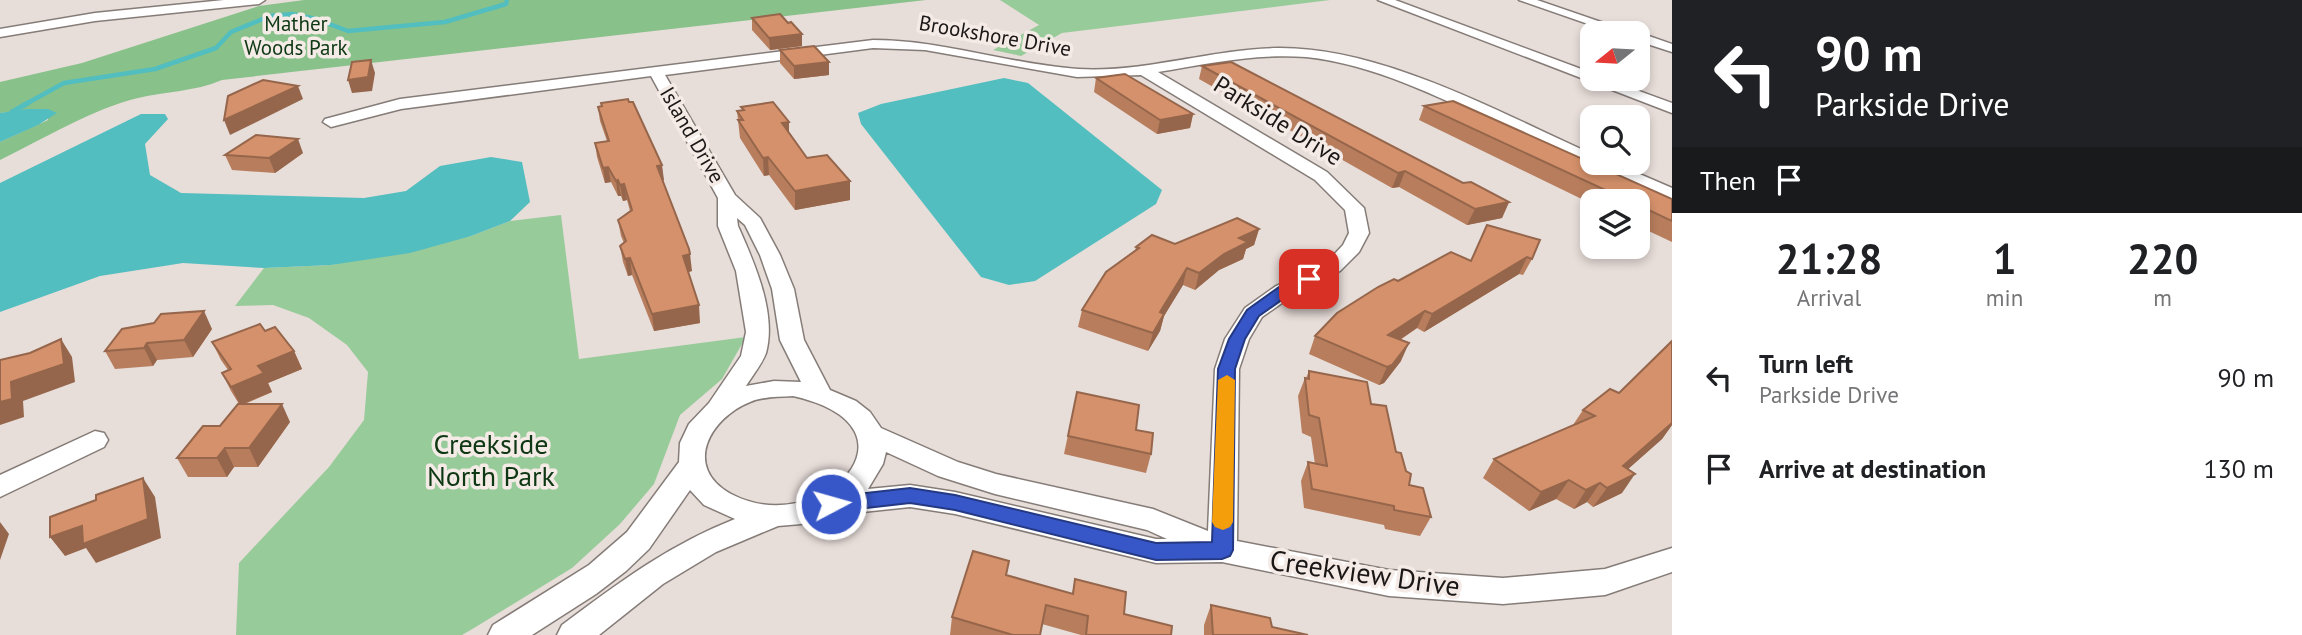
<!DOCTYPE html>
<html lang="en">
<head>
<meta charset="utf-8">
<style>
  :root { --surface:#fff; --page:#f2f2f2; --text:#202124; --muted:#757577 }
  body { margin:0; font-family:"PT Sans",sans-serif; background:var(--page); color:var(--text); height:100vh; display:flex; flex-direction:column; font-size:26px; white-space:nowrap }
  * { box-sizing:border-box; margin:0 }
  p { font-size:23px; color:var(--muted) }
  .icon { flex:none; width:38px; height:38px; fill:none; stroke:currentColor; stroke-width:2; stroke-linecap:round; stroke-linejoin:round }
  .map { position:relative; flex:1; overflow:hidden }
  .details { display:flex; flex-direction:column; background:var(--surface); width:630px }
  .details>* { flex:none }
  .guide { background:#202124; color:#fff; overflow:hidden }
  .needle { width:46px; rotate:252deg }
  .fabs { position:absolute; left:1580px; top:21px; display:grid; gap:14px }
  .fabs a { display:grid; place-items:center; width:70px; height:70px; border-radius:14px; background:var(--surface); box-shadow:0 4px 10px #0003; font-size:35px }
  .pin { position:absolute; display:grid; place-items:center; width:60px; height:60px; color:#fff; margin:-30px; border-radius:14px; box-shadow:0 4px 10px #0006 }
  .me { position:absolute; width:77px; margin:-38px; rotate:84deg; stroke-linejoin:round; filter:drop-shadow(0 0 5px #0008) }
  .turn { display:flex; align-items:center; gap:24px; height:147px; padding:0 28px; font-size:32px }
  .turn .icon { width:91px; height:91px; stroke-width:2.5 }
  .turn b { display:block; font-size:49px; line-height:60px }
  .then { display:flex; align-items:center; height:66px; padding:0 28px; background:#0003; gap:14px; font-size:26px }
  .eta { display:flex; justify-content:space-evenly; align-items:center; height:119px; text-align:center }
  .eta b { font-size:42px; font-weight:800; line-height:49px }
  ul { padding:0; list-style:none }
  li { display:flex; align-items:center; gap:21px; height:91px; padding:0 28px }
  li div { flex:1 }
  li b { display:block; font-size:26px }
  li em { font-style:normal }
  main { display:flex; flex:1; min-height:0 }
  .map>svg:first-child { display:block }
  .green { fill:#98cb9a }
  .forest { fill:#88c18a }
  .water { fill:#52bebf }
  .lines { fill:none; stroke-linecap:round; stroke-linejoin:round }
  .stream-far1 { stroke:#52bebf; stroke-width:4.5 }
  .stream { stroke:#52bebf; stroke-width:5 }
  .minor-casing { stroke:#857c78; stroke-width:3 }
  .minor { fill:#fff; fill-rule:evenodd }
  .wall { fill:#b77d5c }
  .shaded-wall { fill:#95664b }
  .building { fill:#d5916b; stroke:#95664b; stroke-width:2 }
  .route { fill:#3757c8; stroke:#243982; stroke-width:2 }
  .slow { fill:#f59e0b }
  .labels { text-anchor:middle; stroke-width:7; stroke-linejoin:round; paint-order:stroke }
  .far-park-label { font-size:21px; fill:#0e3814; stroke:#f4eae6 }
  .far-street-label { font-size:21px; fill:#1a1716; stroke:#f4eae6 }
  .street-label { font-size:24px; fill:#1a1716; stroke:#f4eae6 }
  .near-park-label { font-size:28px; fill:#0e3814; stroke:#f4eae6 }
  .near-street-label { font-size:28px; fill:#1a1716; stroke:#f4eae6 }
</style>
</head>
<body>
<main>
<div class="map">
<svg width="1672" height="635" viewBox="0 0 1672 635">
  <rect width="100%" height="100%" fill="#e7ddd9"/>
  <g class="green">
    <polygon points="1000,0 1330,0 1062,33 1021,56 993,50 1039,25"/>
    <polygon points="561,215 579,359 746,337 722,379 680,415 654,484 620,524 572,568 474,628 462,635 236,635 239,563 329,467 364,420 368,372 347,345 309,318 273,305 235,306 264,268 331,265 471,236 510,221"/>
  </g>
  <path class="forest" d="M304 0H926L222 80C194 92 166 91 138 98 97 107 39 141 0 160V142L48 120V109L0 113V82L82 63 259 6Z"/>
  <g class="water">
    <polygon points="1004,78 1028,83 1162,190 1156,204 1035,281 1009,285 981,277 861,124 858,113 881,104"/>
    <polygon points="27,109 48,109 57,113 38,125 0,142 0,113"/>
    <polygon points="141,114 165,114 168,119 145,144 150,175 181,193 364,198 406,191 440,166 491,157 522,162 530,202 510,221 471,236 410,253 331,265 264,268 183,263 100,276 0,312 0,183"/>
  </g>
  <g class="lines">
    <polyline class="stream-far1" points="24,105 64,83 155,69 216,48 231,32 270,16 292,14 316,19 348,31 445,22 506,4 507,0"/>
    <polyline class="stream" points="12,112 28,103"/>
    <defs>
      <g id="minor">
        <polygon points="224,0 265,0 259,4 95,21 0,37 0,29 95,13"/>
        <polygon points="1378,0 1395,0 1592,73 1592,79 1606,79 1672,103 1672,113"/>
        <polygon points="1519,0 1537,0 1633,33 1614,33"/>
        <polygon points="1637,33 1643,34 1672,44 1672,52 1638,41"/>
        <path d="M873 40C943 40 1008 64 1078 69 1145 73 1210 49 1278 48 1382 47 1498 112 1592 154V163H1614L1672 188V201L1665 199C1609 173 1553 149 1496 123 1435 96 1373 64 1306 57 1256 53 1206 64 1158 72L1327 172 1364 208 1369 233 1359 252 1340 271 1292 296 1262 317 1249 339 1239 369 1237 541 1389 570 1503 578 1605 569 1672 548V572L1605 595 1503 604 1389 596 1222 562 1156 563 955 514 910 507 834 515 801 524 778 526 716 552 663 584 599 635H557L562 625C620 582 667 546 735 519L704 505 690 490 649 549 626 571 596 594 532 635H488L493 625 589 565 627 532 679 462 680 443 689 424 709 403 741 356 746 332 736 271 718 226V198L651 76 401 109 331 127 323 122 325 119 400 99ZM873 48 925 50 1077 77 1141 75 1315 180 1345 210 1349 233 1343 245 1326 263 1276 286 1245 308 1225 339 1215 369 1208 531 1153 509 996 474 958 462 881 428 870 412 856 401 830 390 804 340 794 289 780 255 760 218 735 195 665 75ZM737 218 745 225 760 255 772 289 780 340 801 382 774 381 746 386C752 376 762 364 766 353 777 313 754 262 738 226ZM793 396C932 427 820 541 731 494 682 467 710 418 750 402 764 396 779 397 793 396ZM886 452 938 476 995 494 1147 530 1167 539H1156L955 492 910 485 868 489 883 464Z"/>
        <polygon points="95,431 104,433 108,440 104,447 0,497 0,475"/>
      </g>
    </defs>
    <use href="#minor" class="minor-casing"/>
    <use href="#minor" class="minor"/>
  </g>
  <g class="wall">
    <polygon points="752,18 788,23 802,34 802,46 770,50 752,30"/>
    <polygon points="780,50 829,75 794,79 780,63"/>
    <polygon points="1202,66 1463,183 1509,202 1502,218 1467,225 1399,187 1392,188 1199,79"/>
    <polygon points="1096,78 1193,114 1190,128 1157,134 1094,92"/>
    <polygon points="1424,106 1672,199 1672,242 1638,226 1638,201 1592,201 1592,204 1419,120"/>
    <polygon points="598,107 664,180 663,181 692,271 688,272 700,323 654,331 632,275 628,276 623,262 620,246 624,243 621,236 618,220 630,211 627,200 623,201 621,196 618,196 611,182 605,183 597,157 595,143 607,141 600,121"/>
    <polygon points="741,107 789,134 807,158 850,181 850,200 795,210 769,175 764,176 740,138 737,111 742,110"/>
    <polygon points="303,153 275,173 232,170 225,155"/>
    <polygon points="1487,225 1532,259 1523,275 1519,274 1424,332 1417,328 1400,340 1401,361 1384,383 1379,385 1309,354 1315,336 1398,281 1471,261"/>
    <polygon points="1259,229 1254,245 1246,249 1243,259 1219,270 1195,290 1183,285 1164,316 1160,331 1148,351 1078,327 1082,310 1135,251 1136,247 1175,244"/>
    <polygon points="212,329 193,357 157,360 153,366 115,369 105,351"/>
    <polygon points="265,331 294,351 302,369 268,383 272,392 245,404 290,422 258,467 234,467 227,477 188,477 177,458 220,426 239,404 231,391 222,373 228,370 221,360 212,342"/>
    <polygon points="1672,341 1672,425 1662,439 1628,469 1622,493 1593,507 1587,502 1574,509 1556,499 1529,511 1483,478 1494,459 1573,425 1583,410 1619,393"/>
    <polygon points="1309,371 1371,404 1396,452 1409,485 1431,517 1420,536 1385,529 1384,525 1304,508 1301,481 1308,462 1315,464 1311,437 1302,433 1298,396 1305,378 1306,378"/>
    <polygon points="1077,392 1136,430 1151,454 1146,473 1064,454"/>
    <polygon points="1007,576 1072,594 1075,579 1124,614 1171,635 1081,635 1042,624 1040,635 950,635 952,617"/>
    <polygon points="1211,605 1272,627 1308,635 1204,635 1204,625"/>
  </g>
  <g class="shaded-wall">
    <polygon points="802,34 802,46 770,50 769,38"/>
    <polygon points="371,60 375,73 372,91 352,93 348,80"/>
    <polygon points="829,62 829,75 794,79 794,66"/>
    <polygon points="298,86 303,99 230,135 224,120"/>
    <polygon points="1193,114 1190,128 1157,134 1160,120"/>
    <polygon points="789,122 789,140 782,123"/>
    <polygon points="298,139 303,153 275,173 269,158"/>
    <polygon points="768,157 769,175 764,176 763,158"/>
    <polygon points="662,165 664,180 659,181 657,166"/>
    <polygon points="608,167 611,182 605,183 603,168"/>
    <polygon points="1405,171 1399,187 1392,188 1398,173"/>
    <polygon points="618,180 621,196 618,196 616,181"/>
    <polygon points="850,181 850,200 795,210 795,191"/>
    <polygon points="624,184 627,200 623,201 620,185"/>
    <polygon points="1509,202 1502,218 1467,225 1475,209"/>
    <polygon points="1259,229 1254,245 1246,249 1243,259 1219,270 1195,290 1199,273 1224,254 1239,238"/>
    <polygon points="690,254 692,271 685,273 683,256"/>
    <polygon points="1527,257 1519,274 1424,332 1432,314"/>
    <polygon points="630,258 632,275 628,276 625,259"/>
    <polygon points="1187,268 1183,285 1164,316 1160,331 1148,351 1153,333 1160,312"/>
    <polygon points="699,305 700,323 654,331 652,314"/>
    <polygon points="204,311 212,329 193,357 184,340"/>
    <polygon points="1425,311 1417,328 1380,353 1388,335"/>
    <polygon points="61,339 72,357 75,382 23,401 24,417 0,425 0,402 11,382"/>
    <polygon points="147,343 157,360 153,366 144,348"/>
    <polygon points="1409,343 1401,361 1384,383 1379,385 1387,367"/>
    <polygon points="294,351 302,369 268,383 272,392 240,405 231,387 258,366"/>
    <polygon points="282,404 290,422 258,467 249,448"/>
    <polygon points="1672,420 1672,425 1662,439 1610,485 1623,466"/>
    <polygon points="225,448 234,467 227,477 217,458"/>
    <polygon points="1635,474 1622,493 1593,507 1607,488"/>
    <polygon points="143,478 155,497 161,538 96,563 86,548 65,556 50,537"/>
    <polygon points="1569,480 1556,499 1529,511 1541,492"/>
    <polygon points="1600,483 1587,502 1574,509 1586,490"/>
    <polygon points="0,522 9,534 0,560"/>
  </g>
  <g class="building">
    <polygon points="780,14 788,23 791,22 802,34 769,38 752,18"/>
    <polygon points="814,46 829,62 794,66 780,50"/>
    <polygon points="371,60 368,77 348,80 352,62"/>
    <polygon points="1231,62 1463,183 1471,182 1509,202 1475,209 1405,171 1398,173 1202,66"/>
    <polygon points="1125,74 1193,114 1160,120 1096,78"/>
    <polygon points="263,80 298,86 224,120 228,96"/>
    <polygon points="628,99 629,102 633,102 662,165 657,166 689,249 690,254 683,256 699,305 652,314 630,258 625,259 620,246 626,241 618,220 632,210 624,184 620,185 618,180 616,181 608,167 603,168 595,143 609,141 598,107 602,106 601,103"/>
    <polygon points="1453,101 1672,199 1672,221 1638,205 1638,201 1629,201 1424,106"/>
    <polygon points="773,102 789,122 782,123 807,158 827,155 850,181 795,191 768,157 763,158 738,120 743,120 737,111 744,110 741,107"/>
    <polygon points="256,135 298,139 269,158 225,155"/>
    <polygon points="1237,218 1259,229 1239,238 1248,242 1224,254 1199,273 1187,268 1160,312 1164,314 1153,333 1082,310 1106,272 1139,248 1136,247 1152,235 1175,244"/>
    <polygon points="1487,225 1540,240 1532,259 1527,257 1432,314 1425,311 1388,335 1409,343 1392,365 1387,367 1315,336 1337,313 1378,287 1394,279 1398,281 1451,252 1471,261"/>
    <polygon points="204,311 184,340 147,343 144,348 105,351 122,329 154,323 161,314"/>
    <polygon points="260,324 265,331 275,327 294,351 258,366 264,373 231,387 222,373 231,369 212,342"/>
    <polygon points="61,339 64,364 11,382 12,399 0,402 0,360 30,353"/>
    <polygon points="1672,341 1672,423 1623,466 1635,474 1607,488 1600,483 1586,490 1569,480 1541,492 1494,459 1595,416 1583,410 1610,389 1619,393"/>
    <polygon points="1309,371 1367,382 1371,404 1386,406 1396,452 1401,453 1406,471 1411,474 1409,485 1423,488 1431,517 1394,510 1394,506 1312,489 1308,462 1327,466 1319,418 1309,415 1305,378 1309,379"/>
    <polygon points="1077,392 1139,405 1136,430 1153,433 1151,454 1068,436"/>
    <polygon points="238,404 282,404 249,448 225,448 217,458 177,458 203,426 220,426"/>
    <polygon points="143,478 148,519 83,544 82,526 50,537 50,517 96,500 96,495"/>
    <polygon points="973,551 1009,561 1006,575 1073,594 1075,579 1126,592 1124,614 1172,626 1171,635 1086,635 1088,616 1046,605 1040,635 1013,635 952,617"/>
    <polygon points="1211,605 1270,618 1272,627 1308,635 1213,635"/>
  </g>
  <polygon class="route" points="1309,274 1314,275 1316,279 1314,282 1290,294 1259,316 1245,339 1235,369 1233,550 1230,556 1222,559 1156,560 955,510 910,503 831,512 824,510 821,504 824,499 831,497 910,488 955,495 1156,543 1212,542 1218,369 1229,339 1247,310 1279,287"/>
  <polygon class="slow" points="1227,375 1235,380 1233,522 1230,527 1223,530 1215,527 1212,522 1218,380"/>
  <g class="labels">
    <g class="far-park-label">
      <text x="296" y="31">Mather<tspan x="296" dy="24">Woods Park</tspan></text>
    </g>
    <g class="far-street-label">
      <text transform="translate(995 36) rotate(10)" y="7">Brookshore Drive</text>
      <text transform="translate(692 135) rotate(60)" y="7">Island Drive</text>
    </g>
    <g class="street-label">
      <text transform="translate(1278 121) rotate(32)" y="8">Parkside Drive</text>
    </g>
    <g class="near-park-label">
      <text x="491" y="454">Creekside<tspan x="491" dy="32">North Park</tspan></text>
    </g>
    <g class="near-street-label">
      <text transform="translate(1365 573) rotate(8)" y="10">Creekview Drive</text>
    </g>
  </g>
</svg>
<div class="fabs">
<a><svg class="needle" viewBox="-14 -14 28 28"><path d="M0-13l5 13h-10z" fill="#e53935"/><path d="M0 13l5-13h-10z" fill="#757577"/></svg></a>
<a><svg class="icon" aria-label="search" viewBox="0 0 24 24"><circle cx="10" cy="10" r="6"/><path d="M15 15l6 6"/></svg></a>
<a><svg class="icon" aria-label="layers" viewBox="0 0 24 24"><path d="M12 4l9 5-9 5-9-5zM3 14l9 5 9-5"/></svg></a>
</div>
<div class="pin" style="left:1309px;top:279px;background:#d93025"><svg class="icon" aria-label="arrive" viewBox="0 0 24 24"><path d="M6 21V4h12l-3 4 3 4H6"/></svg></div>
<svg class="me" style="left:831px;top:504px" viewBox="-20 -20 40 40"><circle r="17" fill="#3757c8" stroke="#fff" stroke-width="3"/><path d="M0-11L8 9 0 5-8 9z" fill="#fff"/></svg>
</div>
<section class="details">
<div class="guide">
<div class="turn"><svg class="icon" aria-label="left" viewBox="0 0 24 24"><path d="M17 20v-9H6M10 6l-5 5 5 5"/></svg><div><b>90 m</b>Parkside Drive</div></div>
<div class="then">Then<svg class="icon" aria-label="arrive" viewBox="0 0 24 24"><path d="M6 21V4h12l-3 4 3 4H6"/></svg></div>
</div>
<div class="eta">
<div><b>21:28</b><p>Arrival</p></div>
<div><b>1</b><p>min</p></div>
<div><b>220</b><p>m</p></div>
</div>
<ul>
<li><svg class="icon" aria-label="left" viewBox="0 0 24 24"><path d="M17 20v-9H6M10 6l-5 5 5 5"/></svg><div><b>Turn left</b><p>Parkside Drive</p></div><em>90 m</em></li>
<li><svg class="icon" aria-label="arrive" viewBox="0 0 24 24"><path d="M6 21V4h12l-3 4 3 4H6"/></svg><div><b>Arrive at destination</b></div><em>130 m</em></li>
</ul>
</section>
</main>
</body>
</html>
